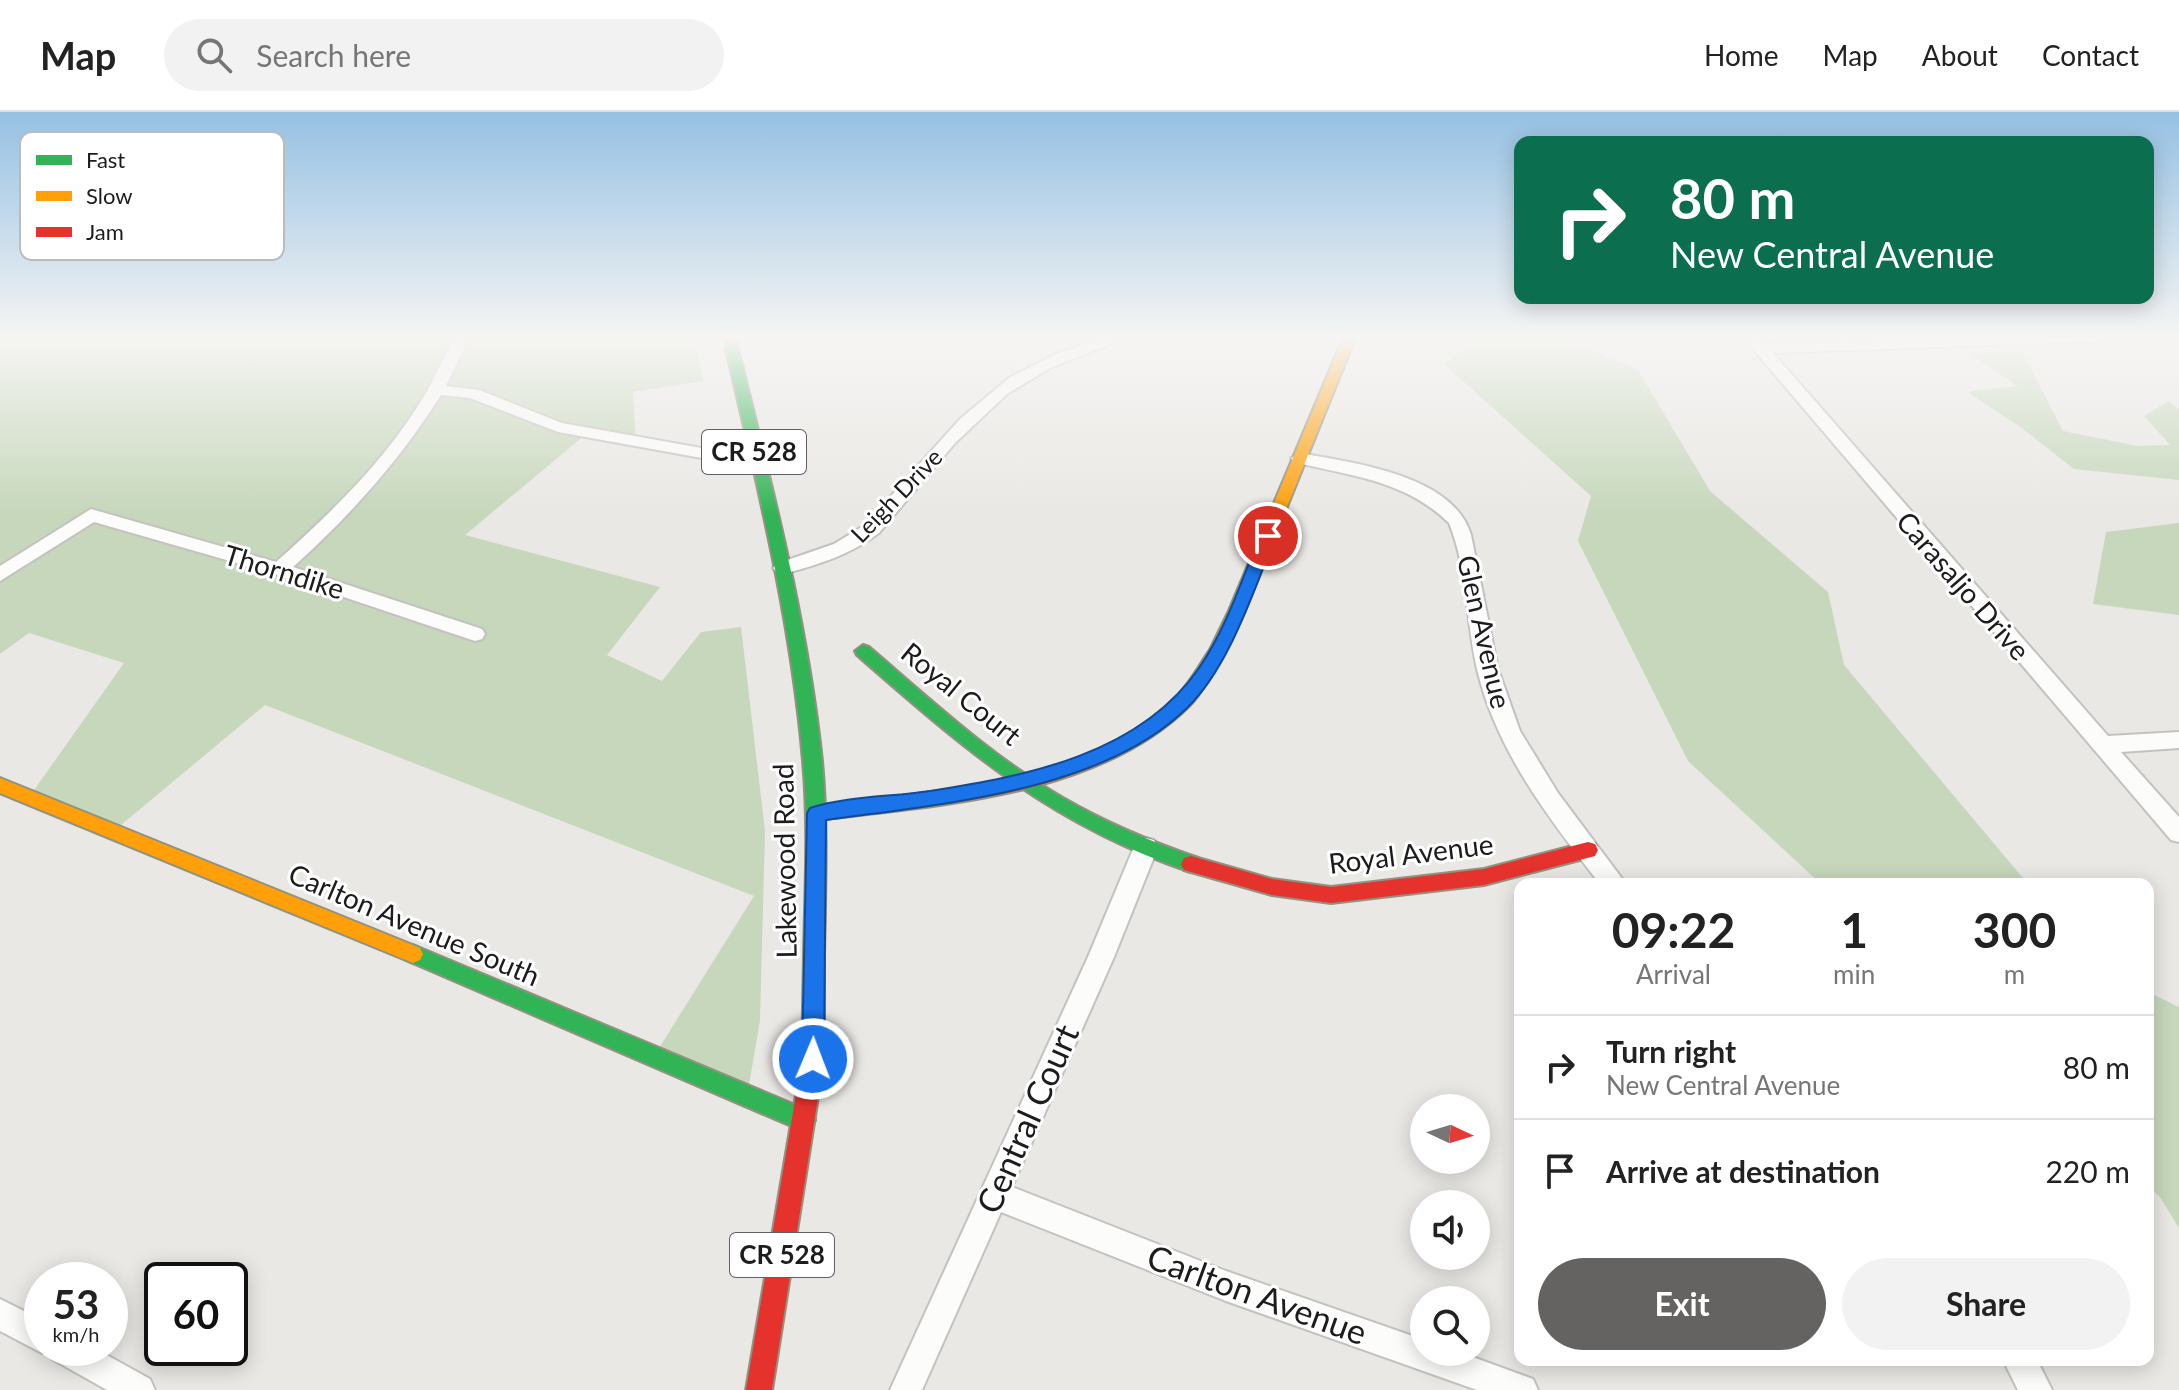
<!DOCTYPE html>
<html lang="en">
<head>
<meta charset="utf-8">
<style>
  :root { --surface:#fff; --page:#f2f2f2; --text:#222; --muted:#767676; --line:#e0e0e0; --accent:#646362 }
  body { margin:0; font-family:Lato,sans-serif; background:var(--page); color:var(--text); height:100vh; display:flex; flex-direction:column; font-size:30px; white-space:nowrap }
  * { box-sizing:border-box; margin:0 }
  p { font-size:26px; color:var(--muted) }
  .icon { flex:none; width:44px; height:44px; fill:none; stroke:currentColor; stroke-width:2; stroke-linecap:round; stroke-linejoin:round }
  .map { position:relative; flex:1; overflow:hidden }
  .panel { position:absolute; left:1514px; top:766px; width:640px; height:488px; display:flex; flex-direction:column; background:var(--surface); border-radius:16px; box-shadow:0 4px 20px #0003 }
  .panel>* { flex:none }
  .banner { position:absolute; left:1514px; top:24px; width:640px; height:168px; border-radius:16px; box-shadow:0 4px 20px #0003; background:#0b6e4f; color:#fff; overflow:hidden }
  .needle { width:52px; rotate:94deg }
  .fabs { position:absolute; left:1410px; top:982px; display:grid; gap:16px }
  .fabs a { display:grid; place-items:center; width:80px; height:80px; border-radius:50%; background:var(--surface); box-shadow:0 4px 20px #0003; font-size:40px }
  .speed { position:absolute; left:24px; top:1150px; display:flex; gap:16px; font-size:40px; font-weight:700; text-align:center }
  .speed>* { display:grid; place-content:center; width:104px; height:104px; border-radius:50%; background:var(--surface); box-shadow:0 4px 20px #0003; line-height:1 }
  .speed small { font-size:20px; font-weight:400 }
  .speed .limit { border:4px solid #111; border-radius:12px; background:#fff; color:#111 }
  .pin { position:absolute; display:grid; place-items:center; width:68px; height:68px; color:#fff; margin:-34px; border:4px solid #fff; border-radius:50%; box-shadow:0 2px 8px #0007 }
  .me { position:absolute; width:88px; margin:-44px; rotate:1deg; stroke-linejoin:round; filter:drop-shadow(0 0 6px #0008) }
  .turn { display:flex; align-items:center; gap:28px; height:168px; padding:0 24px; font-size:36px }
  .turn .icon { width:104px; height:104px; stroke-width:2.5 }
  .turn b { display:block; font-size:56px; line-height:68px }
  .eta { display:flex; justify-content:space-evenly; align-items:center; height:136px; text-align:center }
  .eta b { font-size:48px; font-weight:700; line-height:56px }
  .button { display:flex; gap:16px; margin-top:auto; padding:16px 24px }
  .button a { flex:1; height:92px; border-radius:48px; background:var(--accent); color:#fff; font-size:32px; font-weight:700; line-height:92px; text-align:center }
  .button a+a { background:var(--page); color:var(--text) }
  ul { padding:0; list-style:none }
  li { display:flex; align-items:center; gap:24px; height:104px; padding:0 24px; border-top:2px solid var(--line) }
  li div { flex:1 }
  li b { display:block; font-size:30px }
  li em { font-style:normal }
  header { display:flex; align-items:center; gap:48px; box-sizing:border-box; height:112px; padding:0 40px; background:var(--surface); border-bottom:2px solid var(--line) }
  header strong { font-size:38px }
  nav { display:flex; gap:44px; margin-inline-start:auto; font-size:28px }
  .search { width:560px; height:72px; background:var(--page); display:flex; align-items:center; gap:20px; box-sizing:border-box; padding:0 28px; border-radius:44px; color:var(--muted); font-size:30px }
  .map>svg:first-child { display:block }
  .forest { fill:#c6d7bb }
  .lines { fill:none; stroke-linecap:round; stroke-linejoin:round }
  .street-casing { stroke:#c3c2c1; stroke-width:4 }
  .fast-casing { stroke:#91927f; stroke-width:4 }
  .slow-casing { stroke:#91927f; stroke-width:4 }
  .jam-casing { stroke:#91927f; stroke-width:4 }
  .street { fill:#fcfcfb; fill-rule:evenodd }
  .fast { fill:#30b455; fill-rule:evenodd }
  .slow { fill:#ff9f0a; fill-rule:evenodd }
  .jam { fill:#e5322d; fill-rule:evenodd }
  .route { fill:#1a73e8; stroke:#114b97; stroke-width:2 }
  .labels { text-anchor:middle; stroke-width:6; stroke-linejoin:round; paint-order:stroke }
  .far-street-label { font-size:24px; fill:#1c1c1c; stroke:#fff }
  .shield { fill:#fff; stroke:#606060; stroke-width:2 }
  .shield-label { font-size:26px; font-weight:bold; fill:#1c1c1c }
  .street-label { font-size:28px; fill:#1c1c1c; stroke:#fff }
  .near-street-label { font-size:34px; fill:#1c1c1c; stroke:#fff }
  .key { fill:#fff; stroke:#bbb; stroke-width:2 }
  .key-label { font-size:22px; fill:#1c1c1c }
</style>
</head>
<body>
<header>
<strong>Map</strong>
<div class="search"><svg class="icon" aria-label="search" viewBox="0 0 24 24"><circle cx="10" cy="10" r="6"/><path d="M15 15l6 6"/></svg>Search here</div>
<nav><a>Home</a><a>Map</a><a>About</a><a>Contact</a></nav>
</header>
<div class="map">
<svg width="2179" height="1278" viewBox="0 0 2179 1278">
  <rect width="100%" height="100%" fill="#eae8e5"/>
  <g class="forest">
    <polygon points="0,224 694,224 703,269 633,280 636,334 585,323 465,423 660,475 607,543 662,569 701,520 741,515 765,719 760,908 748,979 656,941 754,784 265,593 109,723 27,688 124,551 29,521 0,542"/>
    <polygon points="1479,227 1568,230 1638,258 1710,379 1828,480 1844,553 2028,772 1821,772 1688,649 1578,429 1591,384 1444,252"/>
    <polygon points="2022,240 2063,319 2138,334 2170,333 2144,304 2169,289 2179,298 2179,368 2074,357 2023,317 1967,280 2017,274 1969,241"/>
    <polygon points="2179,411 2179,503 2093,492 2106,420"/>
    <polygon points="2148,880 2179,895 2179,1116 2160,1085 2148,1074"/>
  </g>
  <g class="lines">
    <defs>
      <g id="street">
        <path d="M455 224H470L446 274 479 278 562 311 757 346 766 351 757 356 558 320 470 286 441 283C400 348 350 404 293 455L482 517 485 522 482 527 475 529 272 461 94 410 0 469V454L91 397 276 450C332 400 389 345 427 279 437 261 445 242 455 224Z"/>
        <path d="M1108 224H1131L1050 256 1007 282 955 331 879 421C850 443 817 453 783 462L776 460 773 456 776 452 834 432 865 413 960 307 1009 266 1054 243Z"/>
        <polygon points="1742,224 1758,224 1765,232 1992,224 2113,224 2106,229 1773,241 2108,624 2179,620 2179,636 2121,640 2179,705 2179,730 2171,728"/>
        <path d="M1300 341C1352 351 1453 362 1471 423L1498 557 1520 619 1558 681 1626 772H1600C1550 708 1498 641 1478 561 1466 513 1468 457 1449 411 1405 368 1351 364 1294 350L1291 346Z"/>
        <polygon points="1146,726 1154,728 1158,735 1114,845 1012,1075 1226,1159 1424,1228 1424,1240 1459,1240 1533,1267 1538,1278 1477,1278 1226,1189 1001,1100 922,1278 890,1278 1088,845 1134,735 1138,728"/>
        <polygon points="0,1187 42,1208 42,1236 94,1236 150,1267 155,1278 107,1278 52,1247 48,1238 42,1241 0,1219"/>
        <polygon points="2003,1248 2037,1248 2052,1278 2018,1278"/>
      </g>
      <g id="fast">
        <path d="M723 224H735C769 364 807 505 822 649 828 713 825 779 824 844L821 850 814 853 807 850 804 844C805 779 809 714 803 649 791 505 755 364 723 224Z"/>
        <path d="M863 533 869 535C931 588 992 645 1063 686 1106 711 1152 730 1198 746L1201 752 1198 758 1191 760C1051 713 966 638 857 543L855 539Z"/>
        <polygon points="413,833 812,1000 815,1008 812,1016 804,1019 796,1016 406,848 403,842 406,836"/>
      </g>
      <g id="slow">
        <polygon points="1344,224 1356,224 1244,501 1222,546 1210,546 1208,542 1228,501"/>
        <polygon points="0,666 420,836 423,842 420,848 413,851 406,848 0,681"/>
      </g>
      <g id="jam">
        <path d="M1216 536 1224 542C1214 558 1203 579 1190 593 1098 685 938 693 816 708L809 706 807 701 809 696 816 694C933 679 1092 673 1178 583 1191 570 1200 552 1210 538Z"/>
        <polygon points="1588,730 1595,732 1598,738 1595,744 1484,773 1331,791 1272,783 1184,758 1181,752 1184,746 1191,744 1272,767 1331,775 1484,757"/>
        <polygon points="814,835 821,838 824,844 824,947 772,1278 746,1278 802,947 804,844 807,838"/>
      </g>
    </defs>
    <use href="#street" class="street-casing"/>
    <use href="#fast" class="fast-casing"/>
    <use href="#slow" class="slow-casing"/>
    <use href="#jam" class="jam-casing"/>
    <use href="#street" class="street"/>
    <use href="#fast" class="fast"/>
    <use href="#slow" class="slow"/>
    <use href="#jam" class="jam"/>
  </g>
  <linearGradient id="sky" x2="0" y2="1"><stop stop-color="#95c1e3"/><stop offset="0.56" stop-color="#f6f5f3"/><stop offset="1" stop-color="#f6f5f3" stop-opacity="0"/></linearGradient>
  <rect width="2179" height="403" fill="url(#sky)"/>
  <path class="route" d="M1268 419 1276 424C1253 479 1230 554 1187 596 1102 680 939 692 826 708L824 947 821 954 813 957 805 954 802 947 807 701 810 696C847 684 891 685 930 679 1027 664 1140 642 1199 556 1226 517 1242 467 1260 424Z"/>
  <g class="labels">
    <g class="far-street-label">
      <text transform="translate(897 384) rotate(-46)" y="8">Leigh Drive</text>
    </g>
    <g class="shield">
      <rect x="702" y="318" width="104" height="44" rx="6"/>
      <rect x="730" y="1121" width="104" height="44" rx="6"/>
    </g>
    <g class="shield-label">
      <text x="754" y="349">CR 528</text>
      <text x="782" y="1152">CR 528</text>
    </g>
    <g class="street-label">
      <text transform="translate(284 460) rotate(17)" y="10">Thorndike</text>
      <text transform="translate(1963 474) rotate(49)" y="10">Carasaljo Drive</text>
      <text transform="translate(1484 520) rotate(77)" y="10">Glen Avenue</text>
      <text transform="translate(961 582) rotate(39)" y="10">Royal Court</text>
      <text transform="translate(1411 742) rotate(-7)" y="10">Royal Avenue</text>
      <text transform="translate(785 749) rotate(-91)" y="10">Lakewood Road</text>
      <text transform="translate(414 813) rotate(23)" y="10">Carlton Avenue South</text>
    </g>
    <g class="near-street-label">
      <text transform="translate(1028 1007) rotate(-66)" y="12">Central Court</text>
      <text transform="translate(1257 1183) rotate(20)" y="12">Carlton Avenue</text>
    </g>
  </g>
  <rect x="20" y="20" width="264" height="128" rx="12" class="key"/>
  <rect x="36" y="43" width="36" height="10" fill="#30b455"/>
  <rect x="36" y="79" width="36" height="10" fill="#ff9f0a"/>
  <rect x="36" y="115" width="36" height="10" fill="#e5322d"/>
  <g class="key-label">
    <text x="86" y="56">Fast</text>
    <text x="86" y="92">Slow</text>
    <text x="86" y="128">Jam</text>
  </g>
</svg>
<div class="fabs">
<a><svg class="needle" viewBox="-14 -14 28 28"><path d="M0-13l5 13h-10z" fill="#e53935"/><path d="M0 13l5-13h-10z" fill="#767676"/></svg></a>
<a><svg class="icon" aria-label="sound" viewBox="0 0 24 24"><path d="M4 9h4l5-4v14l-5-4H4zM17 9q2 3 0 6"/></svg></a>
<a><svg class="icon" aria-label="search" viewBox="0 0 24 24"><circle cx="10" cy="10" r="6"/><path d="M15 15l6 6"/></svg></a>
</div>
<div class="speed"><div>53<small>km/h</small></div><div class="limit">60</div></div>
<div class="pin" style="left:1268px;top:424px;background:#d93025"><svg class="icon" aria-label="arrive" viewBox="0 0 24 24"><path d="M6 21V4h12l-3 4 3 4H6"/></svg></div>
<svg class="me" style="left:813px;top:947px" viewBox="-20 -20 40 40"><circle r="17" fill="#1a73e8" stroke="#fff" stroke-width="3"/><path d="M0-11L8 9 0 5-8 9z" fill="#fff"/></svg>
<div class="banner">
<div class="turn"><svg class="icon" aria-label="right" viewBox="0 0 24 24"><path d="M7 20v-9h11M14 6l5 5-5 5"/></svg><div><b>80 m</b>New Central Avenue</div></div>
</div>
<section class="panel">
<div class="eta">
<div><b>09:22</b><p>Arrival</p></div>
<div><b>1</b><p>min</p></div>
<div><b>300</b><p>m</p></div>
</div>
<ul>
<li><svg class="icon" aria-label="right" viewBox="0 0 24 24"><path d="M7 20v-9h11M14 6l5 5-5 5"/></svg><div><b>Turn right</b><p>New Central Avenue</p></div><em>80 m</em></li>
<li><svg class="icon" aria-label="arrive" viewBox="0 0 24 24"><path d="M6 21V4h12l-3 4 3 4H6"/></svg><div><b>Arrive at destination</b></div><em>220 m</em></li>
</ul>
<div class="button"><a>Exit</a><a>Share</a></div>
</section>
</div>
</body>
</html>
